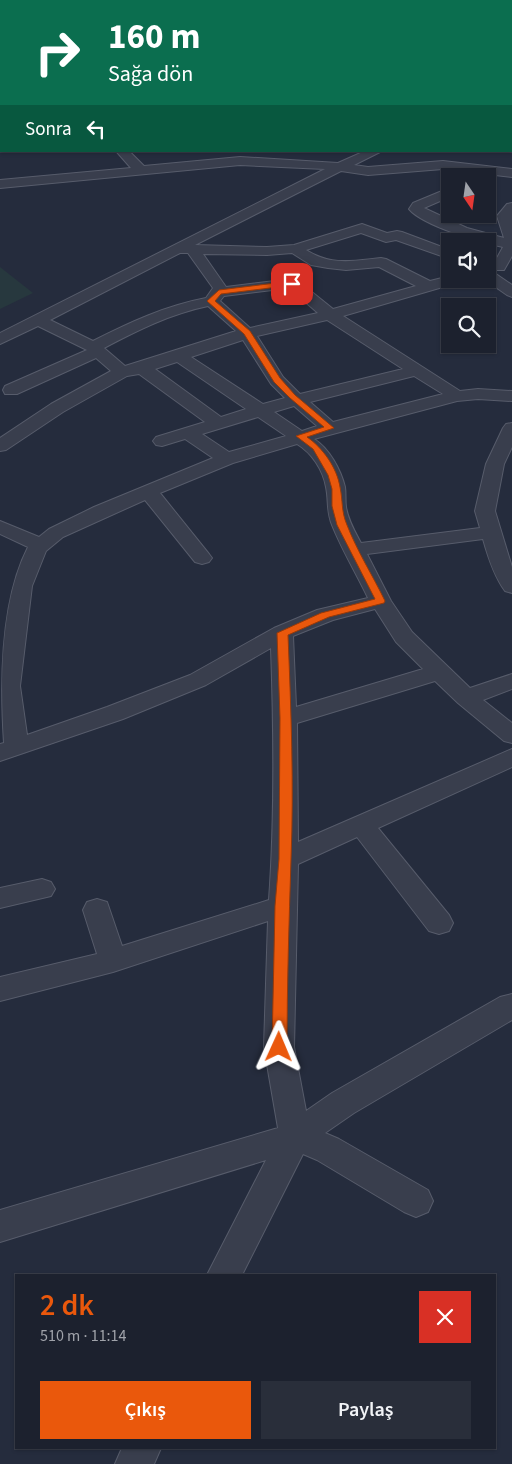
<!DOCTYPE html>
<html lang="tr">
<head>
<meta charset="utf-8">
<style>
  :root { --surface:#1c212e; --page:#292e3a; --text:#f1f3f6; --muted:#a0a3aa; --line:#3a3e4a; --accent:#ea580c }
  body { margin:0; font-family:"Source Sans 3",sans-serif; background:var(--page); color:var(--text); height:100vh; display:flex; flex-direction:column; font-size:19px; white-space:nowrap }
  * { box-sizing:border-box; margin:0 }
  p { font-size:16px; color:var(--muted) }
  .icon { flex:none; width:28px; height:28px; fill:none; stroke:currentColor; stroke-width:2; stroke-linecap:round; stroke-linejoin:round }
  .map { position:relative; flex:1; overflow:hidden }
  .sheet { position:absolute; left:15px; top:1274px; width:481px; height:175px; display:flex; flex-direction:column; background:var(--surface); border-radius:0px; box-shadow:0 1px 4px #0004,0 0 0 1px var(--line) }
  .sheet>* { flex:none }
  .top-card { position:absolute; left:0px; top:0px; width:512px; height:152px; box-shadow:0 1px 4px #0004,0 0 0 1px var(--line); background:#0b6e4f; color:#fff; overflow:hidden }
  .needle { width:32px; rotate:167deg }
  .tools { position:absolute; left:441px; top:168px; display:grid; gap:10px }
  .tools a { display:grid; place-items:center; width:55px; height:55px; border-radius:0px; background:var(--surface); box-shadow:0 1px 4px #0004,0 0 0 1px var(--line); font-size:25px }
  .pin { position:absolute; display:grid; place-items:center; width:42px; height:42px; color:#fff; margin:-21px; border-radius:10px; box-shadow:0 2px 8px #0006 }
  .me { position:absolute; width:55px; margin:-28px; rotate:1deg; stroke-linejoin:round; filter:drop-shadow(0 0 4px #0008) }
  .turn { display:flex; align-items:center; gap:18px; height:105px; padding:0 25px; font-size:22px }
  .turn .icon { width:65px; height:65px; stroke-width:2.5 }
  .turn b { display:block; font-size:35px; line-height:42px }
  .then { display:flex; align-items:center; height:48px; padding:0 25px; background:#0003; gap:10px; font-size:19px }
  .round { display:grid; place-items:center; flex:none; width:52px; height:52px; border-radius:0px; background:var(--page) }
  .summary { display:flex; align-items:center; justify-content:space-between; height:85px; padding:0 25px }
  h1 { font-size:30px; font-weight:600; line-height:38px; color:var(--accent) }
  .button { display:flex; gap:10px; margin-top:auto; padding:10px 25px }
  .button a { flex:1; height:58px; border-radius:0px; background:var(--accent); color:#fff; font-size:20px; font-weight:600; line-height:58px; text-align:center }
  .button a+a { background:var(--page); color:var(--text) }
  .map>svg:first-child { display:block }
  .green { fill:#27383e }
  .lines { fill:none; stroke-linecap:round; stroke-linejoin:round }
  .street-casing { stroke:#575c6b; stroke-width:2 }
  .secondary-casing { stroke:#575c6b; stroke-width:2 }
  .highway-casing { stroke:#444958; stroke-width:2 }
  .street { fill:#393e4d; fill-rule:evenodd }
  .secondary { fill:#474d60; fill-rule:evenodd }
  .highway { fill:#736b56; fill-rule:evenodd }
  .route { fill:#ea580c; stroke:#983908 }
</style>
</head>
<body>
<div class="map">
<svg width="512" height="1464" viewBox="0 0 512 1464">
  <rect width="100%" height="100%" fill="#252c3d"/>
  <polygon class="green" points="0,267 33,293 0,309"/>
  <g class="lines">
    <defs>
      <g id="street">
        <rect x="0" y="61" width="1" height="6"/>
        <polygon points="511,66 512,66 511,73"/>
        <polygon points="0,122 1,123 1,130 0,130"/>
        <path d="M116 151H129L144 166 240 157 338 163 365 151H382L354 165 368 167 443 161 512 169V177L443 169 368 175 341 171 195 245 267 247 294 245 362 224 387 233 397 231 402 232 450 250V259L396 240 386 242 361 233 306 250C332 266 352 261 381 258L386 259 430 281 450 276V279H462L460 282 343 316 460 391 478 389 512 391V401L478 399 457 401 314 439C329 448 341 470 345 487 346 494 345 500 346 507 348 520 355 532 361 543L480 528 475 511 486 464 503 428 506 424 512 423V447L504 464 495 511 512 567V593L505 591C494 576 488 557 483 539L367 554 391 601 412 632 470 688 512 674V689L483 700 512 723V743L504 741 458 703 435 681 297 723 298 842 512 749V767L378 828 449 915 453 923 449 931 439 934 429 931 357 837 298 864 294 1047 306 1111 332 1093 500 997 512 994V1020L354 1113 325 1133 339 1139 428 1190 433 1201 428 1212 416 1217 404 1212 317 1160 303 1154 242 1275H207L266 1160 0 1242V1210L278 1128 264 1047 268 921 113 972 0 1001V977L97 954 83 910 87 902 97 899 107 902 122 946 269 900C275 816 274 732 271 648L206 685 123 719 0 761V744L4 743C0 682 0 602 28 547L0 534V521L39 537 49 529 94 507 213 458 185 439 162 446 156 445 153 441 156 437 205 422 139 374 127 376 63 412 6 450 0 451V438L51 404 111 371 96 358 17 394H5L3 390 5 386 87 350 38 326 0 344V333L325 169 240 165 0 188V180L131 168ZM180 253H188L213 288 206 298C165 306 130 322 93 341L50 320ZM292 253 311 265 328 268 346 270 379 267 416 286 333 309 297 280 292 279 226 287 203 254 267 255ZM289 288 318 313 250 328 220 301 224 296ZM208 306 236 331 125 366 104 348C138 330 170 314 208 306ZM327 320 403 369 300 394 283 377 257 336ZM243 340 271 384 285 398 263 404 191 357ZM177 362 246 409 221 417 155 369ZM414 376 443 394 333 422 310 402ZM294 406 317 426 302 431 274 412ZM258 417 286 436 229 452 202 434ZM297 444C312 453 323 470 326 487 329 501 326 510 332 525 342 550 356 573 368 598L317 610 274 628 190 675 107 707 27 735 20 686 32 586 46 551 63 537 145 500 195 562 202 564 209 562 212 558 209 554 160 493 233 463ZM375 609 396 642 423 669 296 707 293 636 333 620Z"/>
        <path d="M442 191 449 195 447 198 424 208 467 228 504 238 497 216 507 204 512 203V256L504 270H494L492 267 503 247C483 243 423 226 409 209L413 203Z"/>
        <polygon points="488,271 493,272 512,285 512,297 507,295 484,279 488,279"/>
        <polygon points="42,879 51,882 55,889 51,896 0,908 0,888"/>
        <polygon points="122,1448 161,1448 154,1464 115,1464"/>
      </g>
      <g id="secondary">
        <polygon points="512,23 512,30 511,30 511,23"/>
        <rect x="511" y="43" width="1" height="8"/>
      </g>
      <g id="highway">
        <polygon points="229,0 246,0 246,1 230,1"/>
        <polygon points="257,0 276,0 276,1 258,1"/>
        <rect x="511" y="54" width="1" height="8"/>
      </g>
    </defs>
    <use href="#street" class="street-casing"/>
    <use href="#secondary" class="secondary-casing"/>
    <use href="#highway" class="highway-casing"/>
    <use href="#street" class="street"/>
    <use href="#secondary" class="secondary"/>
    <use href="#highway" class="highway"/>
  </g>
  <path class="route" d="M292 281 296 284 295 285 221 294 215 301 250 331 280 378 295 395 334 428 307 437C323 448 337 468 340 487 343 501 341 511 347 525 357 551 373 576 385 601L384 603 329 617 288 635C291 709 294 785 291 860 289 922 287 984 287 1047L284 1051 279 1053 274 1051 272 1047 275 906 279 859 280 718 277 633 321 613 375 599 337 525 332 506V489L328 475 313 449 296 436 324 427 290 398 274 382 244 334 207 301 219 290Z"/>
</svg>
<div class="tools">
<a><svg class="needle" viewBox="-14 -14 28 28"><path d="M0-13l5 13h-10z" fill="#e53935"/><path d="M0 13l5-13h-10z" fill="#a0a3aa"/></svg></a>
<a><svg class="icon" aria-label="sound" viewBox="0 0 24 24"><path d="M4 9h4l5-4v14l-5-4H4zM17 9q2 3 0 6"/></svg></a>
<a><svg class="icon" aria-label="search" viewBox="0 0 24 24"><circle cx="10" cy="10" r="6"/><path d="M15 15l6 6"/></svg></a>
</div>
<div class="pin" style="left:292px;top:284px;background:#d93025"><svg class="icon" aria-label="arrive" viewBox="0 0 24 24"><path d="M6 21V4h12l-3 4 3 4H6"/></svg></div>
<svg class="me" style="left:279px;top:1047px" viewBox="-20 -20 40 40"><path d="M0-17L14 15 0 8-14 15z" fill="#ea580c" stroke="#fff" stroke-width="4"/></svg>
<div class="top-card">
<div class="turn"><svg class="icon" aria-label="right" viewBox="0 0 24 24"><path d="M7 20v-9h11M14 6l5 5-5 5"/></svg><div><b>160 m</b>Sağa dön</div></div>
<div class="then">Sonra<svg class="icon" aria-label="left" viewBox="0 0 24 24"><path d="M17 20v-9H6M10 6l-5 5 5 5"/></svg></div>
</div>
<section class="sheet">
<div class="summary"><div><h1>2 dk</h1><p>510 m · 11:14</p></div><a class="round" style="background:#d93025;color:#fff"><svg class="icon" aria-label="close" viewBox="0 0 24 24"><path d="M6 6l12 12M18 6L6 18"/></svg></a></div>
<div class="button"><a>Çıkış</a><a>Paylaş</a></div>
</section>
</div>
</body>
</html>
